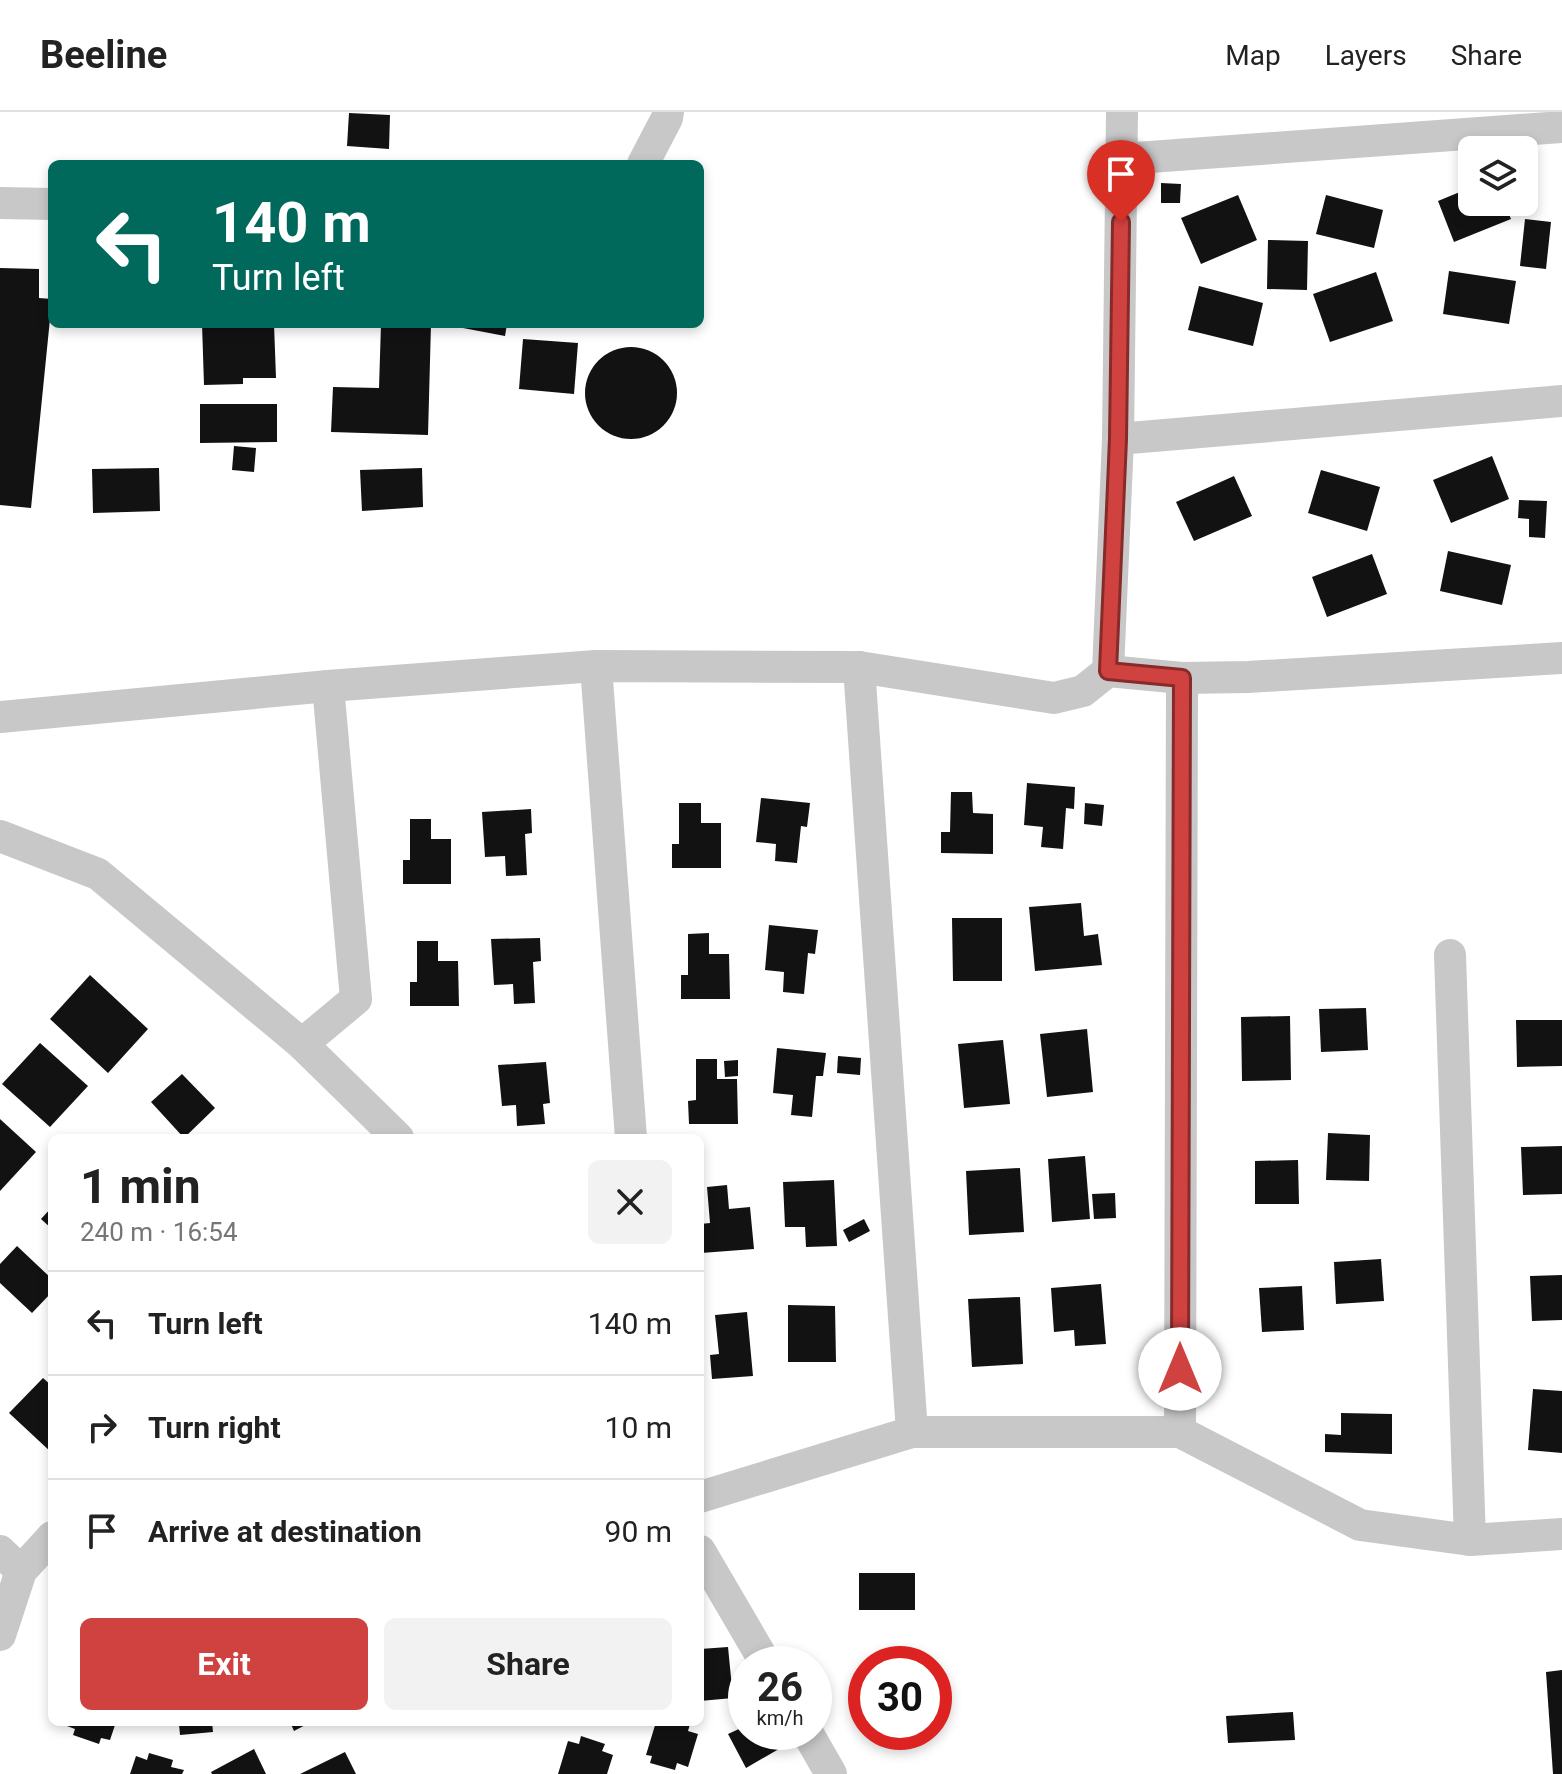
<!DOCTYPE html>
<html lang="en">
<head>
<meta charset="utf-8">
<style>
  :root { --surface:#fff; --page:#f2f2f2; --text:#222; --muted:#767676; --line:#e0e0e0; --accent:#d04240 }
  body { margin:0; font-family:Roboto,sans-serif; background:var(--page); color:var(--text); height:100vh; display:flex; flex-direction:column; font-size:30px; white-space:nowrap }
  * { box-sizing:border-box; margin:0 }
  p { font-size:26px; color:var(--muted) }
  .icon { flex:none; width:44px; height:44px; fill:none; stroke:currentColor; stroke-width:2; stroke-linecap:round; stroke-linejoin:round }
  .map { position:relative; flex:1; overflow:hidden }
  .side { position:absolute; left:48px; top:1022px; width:656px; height:592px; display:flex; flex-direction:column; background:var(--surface); border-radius:12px; box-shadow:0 4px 12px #0003 }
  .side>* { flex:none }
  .top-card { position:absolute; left:48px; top:48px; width:656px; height:168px; border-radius:12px; box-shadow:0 4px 12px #0003; background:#00695c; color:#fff; overflow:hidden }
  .buttons { position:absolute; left:1458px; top:24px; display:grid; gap:16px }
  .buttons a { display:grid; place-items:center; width:80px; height:80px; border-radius:12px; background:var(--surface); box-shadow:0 4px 12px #0003; font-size:40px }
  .speed { position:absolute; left:728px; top:1534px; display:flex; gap:16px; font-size:40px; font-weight:700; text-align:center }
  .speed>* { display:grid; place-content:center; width:104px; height:104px; border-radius:50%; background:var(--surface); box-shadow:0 4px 12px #0003; line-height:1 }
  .speed small { font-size:20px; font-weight:400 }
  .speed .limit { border:12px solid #d22; background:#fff; color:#111 }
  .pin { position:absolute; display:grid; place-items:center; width:68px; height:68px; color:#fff; margin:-82px -34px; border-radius:50% 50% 50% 0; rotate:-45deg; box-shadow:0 0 8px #0007 }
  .pin .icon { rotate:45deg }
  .me { position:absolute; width:88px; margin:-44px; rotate:0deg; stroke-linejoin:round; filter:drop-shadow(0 0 6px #0008) }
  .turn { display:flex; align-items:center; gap:28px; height:168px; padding:0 32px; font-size:36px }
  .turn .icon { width:104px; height:104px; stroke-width:2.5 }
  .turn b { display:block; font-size:56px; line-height:68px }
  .round { display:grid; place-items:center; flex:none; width:84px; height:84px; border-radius:12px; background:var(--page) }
  .headline { display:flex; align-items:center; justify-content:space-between; height:136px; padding:0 32px }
  h1 { font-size:48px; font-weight:700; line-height:60px }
  .action { display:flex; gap:16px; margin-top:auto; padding:16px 32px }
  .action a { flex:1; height:92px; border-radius:12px; background:var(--accent); color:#fff; font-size:32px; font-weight:700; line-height:92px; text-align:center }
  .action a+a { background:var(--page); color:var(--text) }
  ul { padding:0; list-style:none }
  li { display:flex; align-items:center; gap:24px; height:104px; padding:0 32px; border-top:2px solid var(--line) }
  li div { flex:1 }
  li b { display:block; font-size:30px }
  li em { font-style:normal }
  header { display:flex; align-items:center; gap:48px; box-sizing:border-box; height:112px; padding:0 40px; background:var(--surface); border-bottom:2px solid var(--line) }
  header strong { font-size:38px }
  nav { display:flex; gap:44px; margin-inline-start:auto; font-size:28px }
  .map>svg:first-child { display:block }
  .building { fill:#121212 }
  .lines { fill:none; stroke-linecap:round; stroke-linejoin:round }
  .minor { stroke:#c8c8c8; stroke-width:32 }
  .route-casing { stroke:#872b2a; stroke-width:20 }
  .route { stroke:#d04240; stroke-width:14 }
</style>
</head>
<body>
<header>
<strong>Beeline</strong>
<nav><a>Map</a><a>Layers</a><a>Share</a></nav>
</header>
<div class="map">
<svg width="1562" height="1662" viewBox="0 0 1562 1662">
  <rect width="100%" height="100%" fill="#fff"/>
  <g class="building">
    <polygon points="349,1 390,3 389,37 347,34"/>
    <polygon points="1161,71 1181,72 1180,91 1161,91"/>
    <polygon points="1472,75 1472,90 1504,90 1511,107 1454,130 1438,89"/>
    <polygon points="1238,83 1257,128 1201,152 1181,106"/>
    <polygon points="1326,83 1383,98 1374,136 1316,122"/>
    <polygon points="1525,107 1551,110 1546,157 1520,154"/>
    <polygon points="1268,128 1308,129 1307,178 1267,177"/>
    <polygon points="0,156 39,157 39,186 52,187 31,396 0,393"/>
    <polygon points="1449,159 1516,169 1509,212 1443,202"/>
    <polygon points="1376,160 1393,209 1330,230 1313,182"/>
    <polygon points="1199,174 1263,191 1253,234 1188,218"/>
    <polygon points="202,212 274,212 276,266 243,266 243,272 204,273"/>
    <polygon points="381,212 431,212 428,323 331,320 333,275 379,276"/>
    <polygon points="464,212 507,212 505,224 463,216"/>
    <polygon points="523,227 578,231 574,282 519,277"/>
    <circle cx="631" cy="281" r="46"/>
    <polygon points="200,292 277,292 277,330 200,331"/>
    <polygon points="234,334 256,336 254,360 232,358"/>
    <polygon points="1492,344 1509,387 1451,411 1433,368"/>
    <polygon points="159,356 160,399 93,401 92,357"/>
    <polygon points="422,356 423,395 362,399 360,358"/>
    <polygon points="1321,358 1380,375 1367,419 1308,401"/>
    <polygon points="1234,364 1252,404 1194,429 1176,390"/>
    <polygon points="1519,388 1547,389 1545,426 1529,425 1529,407 1518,406"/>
    <polygon points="1448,439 1511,453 1502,493 1440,479"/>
    <polygon points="1372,442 1387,482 1327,505 1312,465"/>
    <polygon points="1027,671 1075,675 1074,697 1066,696 1063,737 1041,735 1043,715 1024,713"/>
    <polygon points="951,680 972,680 973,701 993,702 993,742 941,741 941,720 950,720"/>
    <polygon points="761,686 810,691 807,715 801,714 797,751 775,749 776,732 756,730"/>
    <polygon points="679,691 701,691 701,711 721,711 721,756 672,756 672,732 679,732"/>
    <polygon points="1085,691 1104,693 1102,714 1084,712"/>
    <polygon points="531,697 532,721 525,722 527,763 506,764 505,744 485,745 482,700"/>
    <polygon points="410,707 431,707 431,727 451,727 451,772 403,772 403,748 410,748"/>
    <polygon points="1081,791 1084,824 1098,822 1102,853 1035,859 1029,795"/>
    <polygon points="952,806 1002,806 1002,869 953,869"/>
    <polygon points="769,813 818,818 815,842 808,841 804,882 783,880 784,860 765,858"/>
    <polygon points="709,821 709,842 729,842 730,887 681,887 681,863 688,863 688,822"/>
    <polygon points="540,826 541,849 533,850 535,891 514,892 513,872 494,873 491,827"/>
    <polygon points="417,829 438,829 438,849 458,849 459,894 410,894 410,870 417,870"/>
    <polygon points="90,863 148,917 108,961 50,907"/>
    <polygon points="1366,896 1368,938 1321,940 1319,897"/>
    <polygon points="1290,904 1291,968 1242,969 1241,905"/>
    <polygon points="1516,908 1562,908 1562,954 1517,955"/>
    <polygon points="1087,917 1093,980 1047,985 1040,922"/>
    <polygon points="1003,928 1010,992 964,996 958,932"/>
    <polygon points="40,931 88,974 50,1015 2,972"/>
    <polygon points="777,936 826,941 823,964 816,964 812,1005 791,1003 793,983 773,981"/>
    <polygon points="838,944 861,946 860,963 837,961"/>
    <polygon points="696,947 717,947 717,967 737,967 738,1012 689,1012 688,989 696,988"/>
    <polygon points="738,948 738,964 725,965 724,949"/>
    <polygon points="546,950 550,991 543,992 545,1012 517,1014 516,993 502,994 498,953"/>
    <polygon points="182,962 215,996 184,1026 151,990"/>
    <polygon points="0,1007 36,1040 0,1079"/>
    <polygon points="1328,1021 1370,1023 1369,1069 1326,1068"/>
    <polygon points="1562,1034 1562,1082 1523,1083 1521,1035"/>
    <polygon points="1085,1044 1090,1107 1052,1110 1048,1047"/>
    <polygon points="1298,1048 1299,1092 1255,1092 1255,1049"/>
    <polygon points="1020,1056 1024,1120 969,1123 966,1059"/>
    <polygon points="834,1068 837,1134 806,1135 805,1115 785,1115 783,1070"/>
    <polygon points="727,1073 729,1097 750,1095 754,1137 701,1141 700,1112 710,1111 707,1075"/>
    <polygon points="1115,1081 1116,1106 1094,1107 1092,1082"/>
    <polygon points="52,1095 52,1117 41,1107"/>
    <polygon points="864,1107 870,1119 849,1130 843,1118"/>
    <polygon points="17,1134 52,1167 52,1180 32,1201 0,1171 0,1152"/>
    <polygon points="1381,1147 1384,1189 1336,1192 1334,1150"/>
    <polygon points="1562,1163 1562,1208 1532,1209 1530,1164"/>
    <polygon points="1101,1172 1106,1232 1075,1234 1074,1218 1054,1220 1051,1176"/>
    <polygon points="1302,1174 1304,1218 1262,1220 1259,1176"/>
    <polygon points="1020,1185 1023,1252 972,1255 968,1187"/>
    <polygon points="788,1193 835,1194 836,1250 788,1250"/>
    <polygon points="747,1200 753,1264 712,1267 710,1243 719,1242 715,1203"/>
    <polygon points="43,1266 52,1274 52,1341 9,1301"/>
    <polygon points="1533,1277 1562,1279 1562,1341 1528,1338"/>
    <polygon points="1341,1301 1392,1302 1392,1342 1325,1340 1325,1322 1341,1323"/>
    <rect x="859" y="1461" width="56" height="37"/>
    <polygon points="728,1535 733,1586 700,1589 700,1537"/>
    <polygon points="1562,1558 1562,1662 1553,1662 1546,1560"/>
    <polygon points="1293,1600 1295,1628 1228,1631 1226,1604"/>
    <polygon points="746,1603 746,1620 785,1620 791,1630 746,1656 728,1622 741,1616 736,1608"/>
    <polygon points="68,1610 116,1610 110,1628 101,1626 99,1632 73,1623 75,1617 67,1614"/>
    <polygon points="169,1610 212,1610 213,1620 180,1623 179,1612 170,1613"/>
    <polygon points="290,1610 311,1610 294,1619"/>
    <polygon points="656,1610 663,1612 664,1610 683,1610 690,1612 688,1619 698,1622 688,1655 677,1651 675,1658 650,1651 652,1644 646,1643"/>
    <polygon points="581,1624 605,1632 602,1639 613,1643 607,1662 558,1662 568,1629 579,1632"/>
    <polygon points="254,1637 266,1662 212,1662 211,1660"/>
    <polygon points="345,1640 356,1662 300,1662"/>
    <polygon points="149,1641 173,1648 171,1655 184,1658 182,1662 130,1662 136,1644 147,1648"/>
  </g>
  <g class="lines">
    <g class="minor">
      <polyline points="1122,47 1562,15"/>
      <polyline points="643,52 667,6 668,0"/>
      <polyline points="0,91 52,92"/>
      <polyline points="1118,327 1562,289"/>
      <polyline points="596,554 631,1026"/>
      <polyline points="859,555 912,1320"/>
      <polyline points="1108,559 1182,566 1248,565 1562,546"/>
      <polyline points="0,605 328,574 596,554 859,555 1054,586 1083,579 1108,559 1118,327 1122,0"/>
      <polyline points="0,724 98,762 302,932 398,1026"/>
      <polyline points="1450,843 1470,1428"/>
      <polyline points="302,932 356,887 328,574"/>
      <polyline points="1180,1320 1182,566"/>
      <polyline points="700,1385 912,1320 1180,1320 1360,1413 1470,1428 1562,1422"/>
      <polyline points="0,1439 21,1459"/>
      <polyline points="700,1439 766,1552"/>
      <polyline points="0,1523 21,1459 52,1425"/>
      <polyline points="807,1620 831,1662"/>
    </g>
  </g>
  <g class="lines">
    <defs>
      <polyline id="route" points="1121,110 1118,327 1108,559 1182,566 1180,1257"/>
    </defs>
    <use href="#route" class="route-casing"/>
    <use href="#route" class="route"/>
  </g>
</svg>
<div class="buttons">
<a><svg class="icon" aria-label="layers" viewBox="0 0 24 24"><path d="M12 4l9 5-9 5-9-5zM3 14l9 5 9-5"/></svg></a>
</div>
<div class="speed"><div>26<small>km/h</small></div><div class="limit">30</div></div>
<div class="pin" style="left:1121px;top:110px;background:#d93025"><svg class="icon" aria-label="arrive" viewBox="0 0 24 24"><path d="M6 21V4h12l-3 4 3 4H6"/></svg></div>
<svg class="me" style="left:1180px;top:1257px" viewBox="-20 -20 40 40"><circle r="19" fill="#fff"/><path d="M0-13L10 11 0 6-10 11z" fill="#d04240"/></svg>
<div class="top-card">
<div class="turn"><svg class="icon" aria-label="left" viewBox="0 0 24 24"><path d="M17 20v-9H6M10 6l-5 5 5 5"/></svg><div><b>140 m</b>Turn left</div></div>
</div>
<section class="side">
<div class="headline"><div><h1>1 min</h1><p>240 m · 16:54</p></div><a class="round"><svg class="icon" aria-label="close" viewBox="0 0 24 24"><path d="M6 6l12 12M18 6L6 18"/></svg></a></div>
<ul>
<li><svg class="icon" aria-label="left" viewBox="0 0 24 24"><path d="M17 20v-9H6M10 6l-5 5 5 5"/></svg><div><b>Turn left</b></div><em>140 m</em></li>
<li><svg class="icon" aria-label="right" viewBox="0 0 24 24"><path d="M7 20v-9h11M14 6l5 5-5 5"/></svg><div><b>Turn right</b></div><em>10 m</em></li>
<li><svg class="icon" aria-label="arrive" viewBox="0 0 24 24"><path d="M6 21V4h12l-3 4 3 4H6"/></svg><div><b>Arrive at destination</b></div><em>90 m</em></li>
</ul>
<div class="action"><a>Exit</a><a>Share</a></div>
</section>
</div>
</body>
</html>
